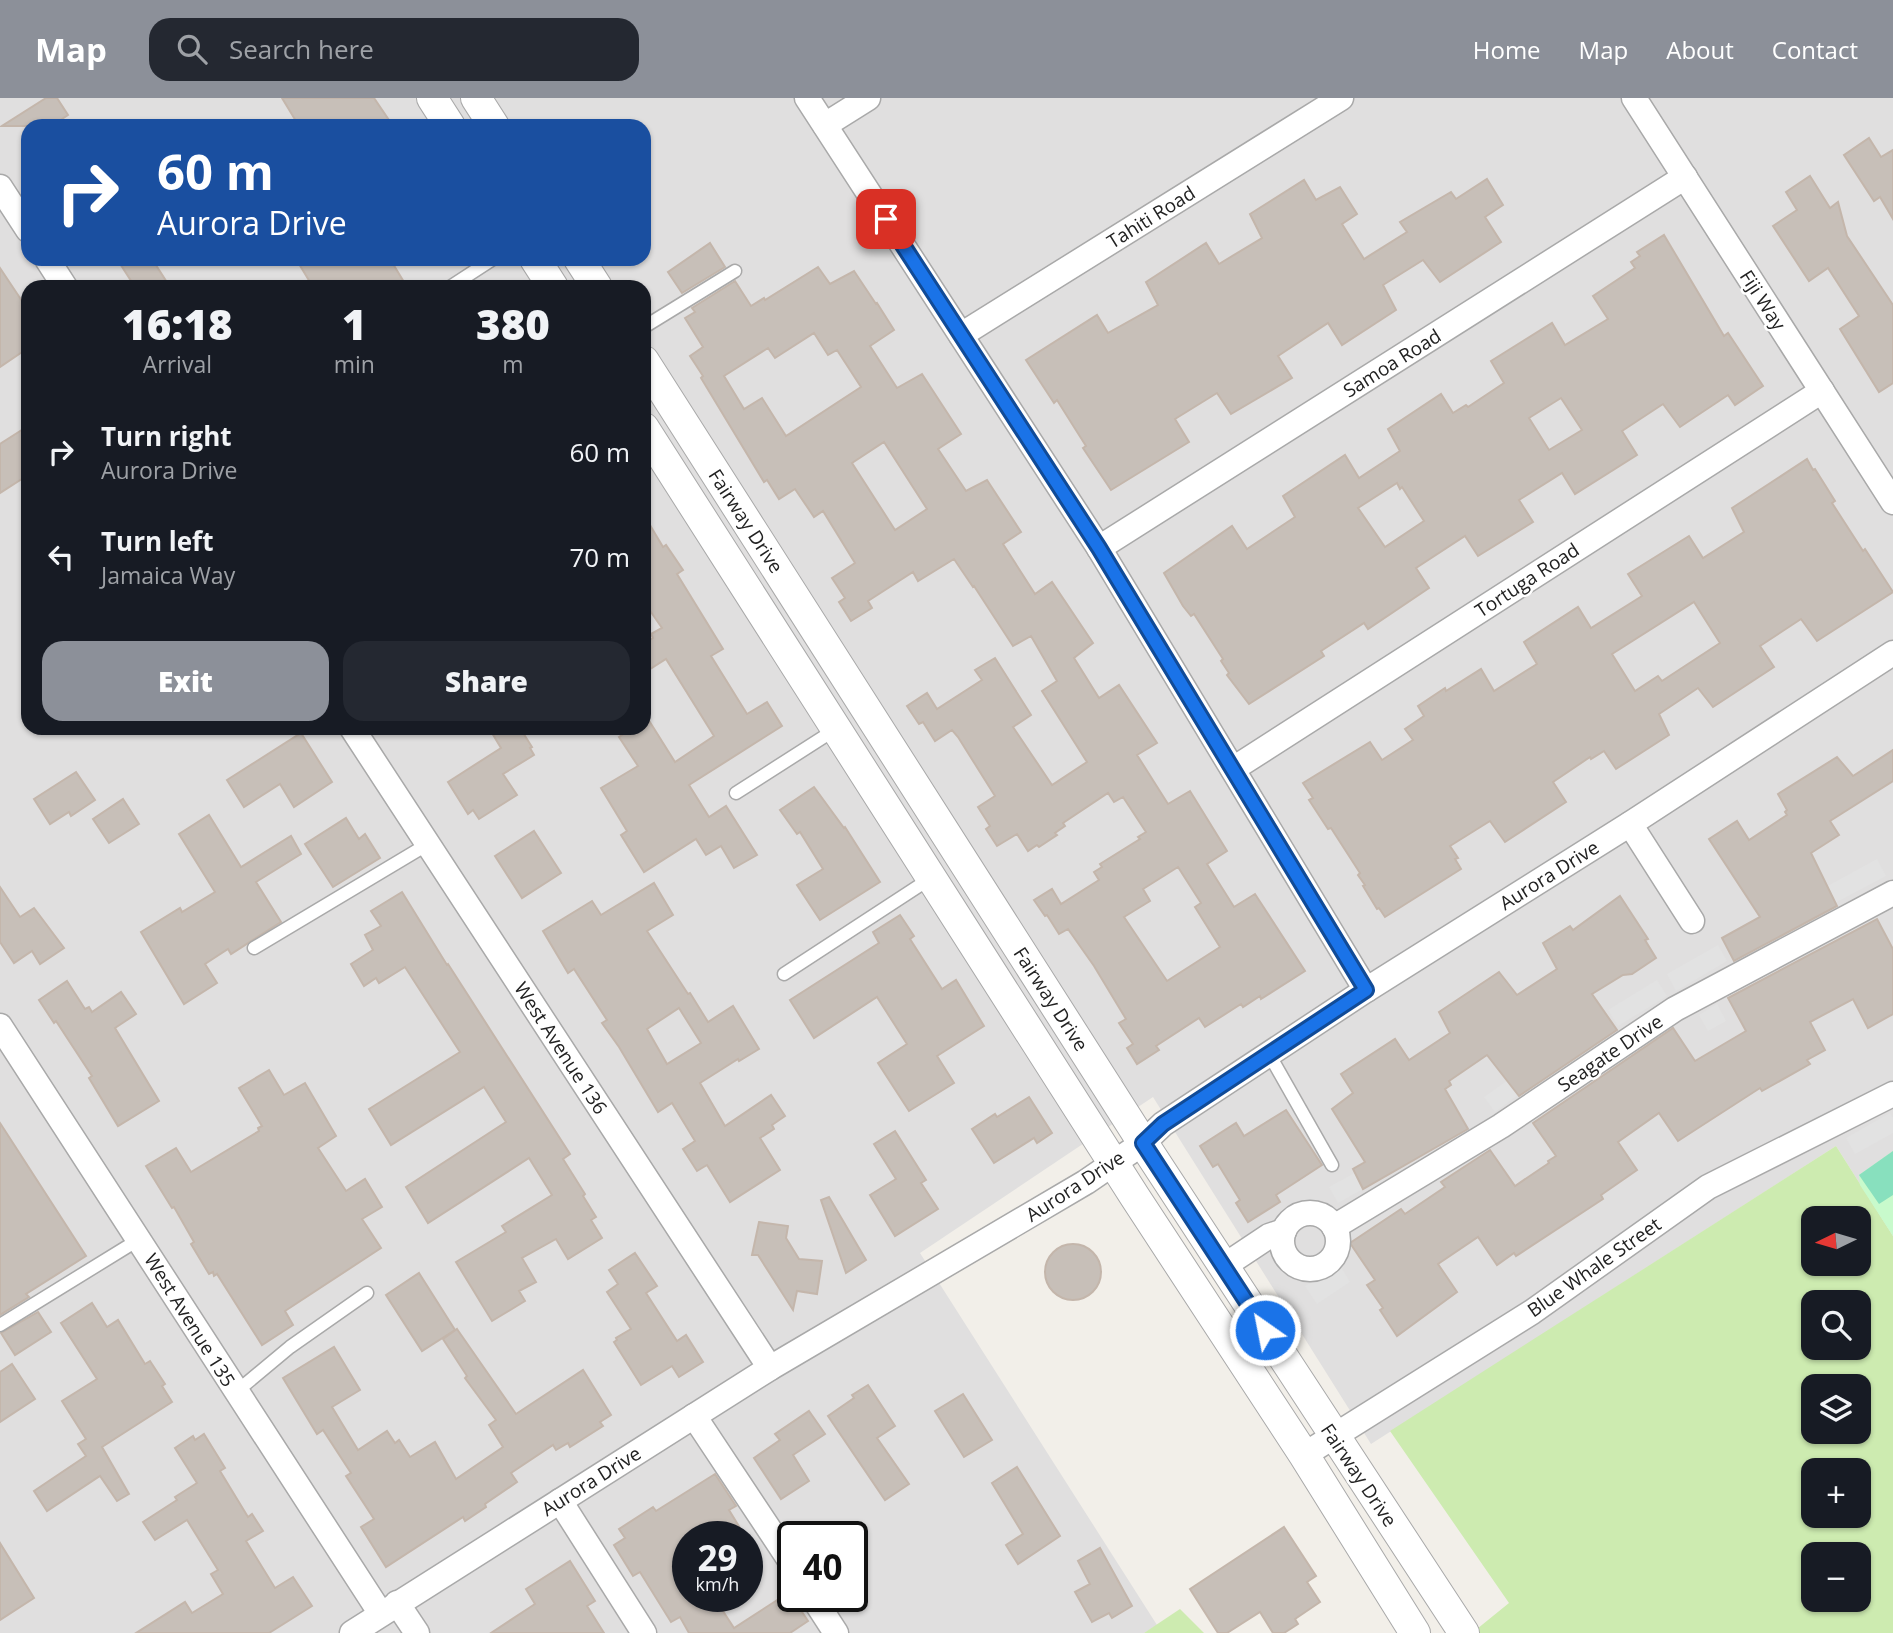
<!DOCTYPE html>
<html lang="en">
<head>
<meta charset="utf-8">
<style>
  :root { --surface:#171b24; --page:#242831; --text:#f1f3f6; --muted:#9ea1a6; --accent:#8c9099 }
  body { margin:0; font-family:"Open Sans",sans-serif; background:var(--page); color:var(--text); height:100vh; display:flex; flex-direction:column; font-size:26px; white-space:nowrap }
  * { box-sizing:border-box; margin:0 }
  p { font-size:23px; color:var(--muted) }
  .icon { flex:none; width:38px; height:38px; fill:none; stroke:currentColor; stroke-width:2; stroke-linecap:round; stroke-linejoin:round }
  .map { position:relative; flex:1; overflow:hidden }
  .side { position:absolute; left:21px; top:182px; width:630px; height:455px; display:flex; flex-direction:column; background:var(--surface); border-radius:21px; box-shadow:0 2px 5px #0004 }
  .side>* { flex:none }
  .top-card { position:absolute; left:21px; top:21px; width:630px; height:147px; border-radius:21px; box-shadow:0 2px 5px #0004; background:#1a4fa0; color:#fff; overflow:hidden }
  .needle { width:46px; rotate:265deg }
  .fabs { position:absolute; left:1801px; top:1108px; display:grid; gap:14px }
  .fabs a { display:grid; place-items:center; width:70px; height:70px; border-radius:14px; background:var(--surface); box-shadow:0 2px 5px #0004; font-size:35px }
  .speed { position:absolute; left:672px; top:1423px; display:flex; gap:14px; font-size:35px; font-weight:700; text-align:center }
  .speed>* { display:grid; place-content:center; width:91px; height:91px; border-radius:50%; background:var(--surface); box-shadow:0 2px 5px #0004; line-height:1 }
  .speed small { font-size:18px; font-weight:400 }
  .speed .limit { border:4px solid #111; border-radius:10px; background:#fff; color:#111 }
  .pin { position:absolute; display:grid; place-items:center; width:60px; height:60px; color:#fff; margin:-30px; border-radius:14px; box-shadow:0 4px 10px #0006 }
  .me { position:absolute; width:77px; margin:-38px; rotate:327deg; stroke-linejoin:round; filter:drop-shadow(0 0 5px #0008) }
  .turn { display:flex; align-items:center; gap:24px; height:147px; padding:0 21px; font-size:32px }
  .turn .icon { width:91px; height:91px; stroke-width:2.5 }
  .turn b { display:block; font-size:49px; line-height:60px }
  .eta { display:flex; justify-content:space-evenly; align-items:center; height:119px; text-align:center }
  .eta b { font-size:42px; font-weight:800; line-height:49px }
  .primary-button { display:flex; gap:14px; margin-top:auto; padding:14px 21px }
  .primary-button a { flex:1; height:80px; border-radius:21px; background:var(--accent); color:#fff; font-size:28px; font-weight:800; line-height:80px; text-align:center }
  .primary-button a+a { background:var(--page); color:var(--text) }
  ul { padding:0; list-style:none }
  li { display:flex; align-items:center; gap:21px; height:105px; padding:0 21px }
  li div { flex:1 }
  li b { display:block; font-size:26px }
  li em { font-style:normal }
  header { display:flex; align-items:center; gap:42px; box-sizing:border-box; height:98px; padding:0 35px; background:var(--accent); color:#fff }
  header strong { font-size:33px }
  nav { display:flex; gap:38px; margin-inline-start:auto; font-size:24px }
  .search { width:490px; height:63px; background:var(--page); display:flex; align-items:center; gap:18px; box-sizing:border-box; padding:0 24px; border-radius:21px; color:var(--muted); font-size:26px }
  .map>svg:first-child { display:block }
  .residential { fill:#e0dfdf; fill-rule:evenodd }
  .grass { fill:#cdebb0; fill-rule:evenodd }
  .park { fill:#c8facc }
  .pitch { fill:#88e0be }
  .parking { fill:#e2e2e2 }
  .building { fill:#c7bfb8; stroke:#c4b6ab; stroke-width:2; fill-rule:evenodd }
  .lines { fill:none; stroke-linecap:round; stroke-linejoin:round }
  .service-casing { stroke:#a9a9a9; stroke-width:15 }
  .minor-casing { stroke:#a9a9a9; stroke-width:27 }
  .tertiary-casing { stroke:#a9a9a9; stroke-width:32 }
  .service { stroke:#fff; stroke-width:12 }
  .minor { stroke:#fff; stroke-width:24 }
  .tertiary { stroke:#fff; stroke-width:30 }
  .route-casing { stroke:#114b97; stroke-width:18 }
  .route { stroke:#1a73e8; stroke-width:12 }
  .labels { text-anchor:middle; stroke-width:5; stroke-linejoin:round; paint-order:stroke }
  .street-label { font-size:19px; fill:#222; stroke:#fff }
</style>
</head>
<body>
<header>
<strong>Map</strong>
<div class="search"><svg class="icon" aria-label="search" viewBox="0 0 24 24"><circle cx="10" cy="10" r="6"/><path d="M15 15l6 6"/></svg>Search here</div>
<nav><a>Home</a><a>Map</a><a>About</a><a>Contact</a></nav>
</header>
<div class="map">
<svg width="1893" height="1535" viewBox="0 0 1893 1535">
  <rect width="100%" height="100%" fill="#f2efe9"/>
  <path class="residential" d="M0 0H1893V1138L1836 1048 1371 1346 1153 999 920 1155 1157 1527 1144 1535H0ZM28 28H644V161H28ZM28 189H644V630H28ZM688 1438H747V1498H688ZM793 1438H852V1498H793Z"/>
  <g class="grass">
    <path d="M1836 1048 1893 1138V1535H1472L1509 1505 1390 1333ZM1813 1120H1858V1166H1813ZM1813 1204H1858V1250H1813ZM1813 1288H1858V1334H1813ZM1813 1372H1858V1418H1813ZM1813 1456H1858V1502H1813Z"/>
    <polygon points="1180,1511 1204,1535 1144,1535"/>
  </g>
  <polygon class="park" points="1893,1053 1893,1138 1860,1087 1859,1077"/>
  <polygon class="pitch" points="1893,1053 1893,1097 1879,1106 1859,1077"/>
  <g class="parking">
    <polygon points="1877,761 1886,778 1835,805 1826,789"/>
    <polygon points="1718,847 1727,863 1676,893 1667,876"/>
    <polygon points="1657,882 1667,898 1618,928 1608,912"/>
    <polygon points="1717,906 1726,923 1708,933 1699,917"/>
    <polygon points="1508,982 1518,997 1495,1014 1484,999"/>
    <polygon points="1890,1015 1893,1020 1893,1035 1855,1056 1846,1040"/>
    <polygon points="1355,1075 1363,1091 1338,1105 1329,1089"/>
    <polygon points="1341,1169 1350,1184 1317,1206 1305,1188"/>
  </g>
  <g class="building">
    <polygon points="46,0 57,0 68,17 62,21 66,28 2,28"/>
    <polygon points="282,0 374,0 393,28 299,28"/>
    <polygon points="1869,40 1881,59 1893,52 1893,121 1880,99 1874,103 1844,57"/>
    <polygon points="1810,78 1830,110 1838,104 1847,138 1893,207 1893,285 1879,294 1840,231 1859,218 1828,170 1809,183 1773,128 1797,112 1786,94"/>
    <polygon points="1487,81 1503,107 1485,119 1501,144 1440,184 1423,162 1383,187 1396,212 1342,247 1328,225 1278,258 1292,280 1231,316 1217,295 1175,321 1189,344 1111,392 1083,350 1086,348 1074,329 1057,302 1054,305 1026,262 1097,217 1108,235 1158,207 1146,184 1206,145 1219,166 1262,140 1250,116 1304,82 1316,102 1340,89 1357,116 1342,126 1364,161 1407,134 1400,124 1451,94 1456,101"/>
    <path d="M1664 137 1724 238 1728 235 1763 288 1735 307 1728 297 1680 329 1663 306 1622 333 1637 357 1575 396 1562 375 1519 402 1533 424 1478 458 1465 438 1416 470 1429 490 1368 531 1364 525 1321 553 1324 558 1249 606 1227 577 1229 575 1221 563 1223 561 1194 516 1191 518 1183 508 1164 475 1232 428 1247 451 1295 419 1283 398 1345 357 1359 380 1400 353 1388 331 1441 296 1453 315 1466 307 1468 309 1504 285 1491 263 1552 225 1565 247 1608 221 1593 198 1635 170 1631 164 1640 158 1637 154ZM1561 300 1582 332 1549 352 1529 320ZM1397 385 1400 391 1402 389 1424 423 1385 449 1358 410Z"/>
    <polygon points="710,145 725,169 682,195 668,174"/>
    <polygon points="117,161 152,161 170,189 135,189"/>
    <polygon points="296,161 390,161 407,189 313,189"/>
    <path d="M818 169 830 186 854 173 876 206 877 205 894 232 870 248 897 290 922 276 961 336 938 351 966 393 987 382 1021 434 1003 446 1035 496 1052 484 1093 545 1074 560 1099 600 1119 587 1157 645 1137 657 1168 706 1190 693 1227 753 1207 766 1234 809 1255 796 1305 873 1261 901 1260 898 1243 909 1241 906 1205 929 1199 920 1156 948 1159 952 1137 966 1127 950 1133 946 1119 925 1126 921 1094 868 1068 831 1059 836 1047 817 1045 818 1034 802 1052 791 1061 806 1099 782 1094 774 1102 769 1100 766 1140 741 1138 739 1146 734 1123 699 1114 704 1108 695 1063 725 1065 728 1055 735 1057 737 1039 749 1037 747 1028 753 1017 736 997 748 986 731 990 728 978 709 995 698 958 639 952 632 935 643 923 624 919 626 907 608 927 595 937 611 982 582 975 572 995 560 1031 617 1013 629 1052 687 1087 664 1042 593 1057 583 1031 538 1013 548 974 488 973 489 954 461 918 483 913 474 868 503 872 510 851 523 839 504 845 500 832 480 855 465 823 413 814 419 795 391 779 401 767 382 764 384 701 280 703 278 690 258 703 249 685 220 695 214 692 210 735 183 751 208 764 200 765 202ZM814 235 828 257 837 252 861 289 786 338 762 300 744 311 724 278 768 250 775 260ZM884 344 927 411 895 432 852 365ZM1178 769 1201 805 1195 809 1220 849 1167 883 1124 819 1150 803 1143 791Z"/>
    <polygon points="0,170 28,212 28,250 0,269"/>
    <polygon points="28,328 28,377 0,395 0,346"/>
    <path d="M1807 361 1813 372 1815 371 1835 403 1832 405 1863 453 1865 451 1893 494 1817 543 1801 521 1760 548 1774 569 1713 609 1698 590 1659 616 1669 637 1616 671 1604 653 1591 661 1590 659 1553 684 1566 704 1505 744 1490 723 1450 748 1458 760 1455 761 1461 771 1385 819 1379 810 1377 811 1363 788 1365 787 1358 777 1360 775 1331 730 1328 731 1309 702 1313 700 1303 685 1370 644 1382 662 1413 642 1405 631 1424 618 1418 608 1445 590 1446 593 1481 571 1494 593 1537 566 1524 544 1578 509 1591 530 1642 498 1628 476 1689 438 1703 460 1744 434 1732 410ZM1694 504 1720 545 1662 583 1658 578 1635 593 1612 556Z"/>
    <polygon points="644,417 663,449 666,447 683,472 677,476 723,551 711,558 747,616 767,604 782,628 689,687 709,719 726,708 757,757 734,770 721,748 706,757 696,741 644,774 621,737 627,733 601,690 638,668 619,639 633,630 644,630 644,623 648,621 675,664 714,638 666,561 644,575 644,546 653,540 651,536 662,530 644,504"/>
    <polygon points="489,630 520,630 532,649 530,650 534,657 503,676 517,697 479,721 473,712 468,716 448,684 501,650"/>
    <polygon points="301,635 332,684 294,709 280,686 244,709 227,682"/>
    <polygon points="1893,652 1893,683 1830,723 1839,737 1811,755 1837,808 1734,863 1722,840 1760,819 1709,741 1737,723 1749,742 1787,717 1785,714 1787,712 1778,696 1837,659 1853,678"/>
    <polygon points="76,674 95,702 71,718 69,714 50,726 34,701"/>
    <polygon points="814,689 844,730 845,729 880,784 820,822 797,787 823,771 800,734 797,736 780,712"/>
    <polygon points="123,701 139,726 109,745 93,721"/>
    <polygon points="209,717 241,769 291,738 301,756 256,784 281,824 231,856 228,851 205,866 217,885 184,906 141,834 180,810 182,814 215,794 179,736"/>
    <polygon points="346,720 359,741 365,736 380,760 333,789 305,746"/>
    <polygon points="534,733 561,775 522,800 495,758"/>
    <path d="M654 785 673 817 647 833 688 896 690 895 708 924 733 908 759 951 739 963 738 961 700 985 725 1028 771 997 785 1018 772 1027 774 1031 760 1040 780 1072 730 1104 707 1067 697 1073 683 1051 695 1043 672 1005 658 1014 619 949 602 925 607 922 574 871 568 875 543 833 592 803 601 817ZM679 910 701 945 667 966 647 931Z"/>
    <polygon points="0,789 20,819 34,810 64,850 40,866 32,853 14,865 0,844"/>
    <polygon points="402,794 447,867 448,866 570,1056 563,1061 585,1096 583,1098 596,1119 591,1122 602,1140 568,1161 556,1141 522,1160 536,1184 519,1193 525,1203 492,1223 456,1164 506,1134 502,1128 552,1097 529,1060 428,1125 406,1089 506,1024 484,989 391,1047 369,1011 460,954 405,869 379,885 376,880 364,888 351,866 373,852 365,837 381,828 371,813"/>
    <polygon points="1620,798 1648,841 1645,842 1656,860 1632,876 1623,877 1592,896 1617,932 1519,998 1487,957 1449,983 1451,987 1445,991 1468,1031 1363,1091 1353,1071 1365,1064 1332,1011 1353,995 1341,976 1395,941 1409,962 1450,935 1439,914 1499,874 1517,897 1557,871 1543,845 1570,828 1573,832"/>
    <polygon points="900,817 914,838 910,841 942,891 956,882 984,928 937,958 954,985 909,1013 878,965 907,946 877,899 814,940 790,902 879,845 873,834"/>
    <polygon points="1877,821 1893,851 1893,916 1868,930 1853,901 1810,924 1825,952 1807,962 1810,966 1762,993 1760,990 1678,1043 1659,1015 1618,1044 1637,1072 1601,1097 1603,1101 1516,1158 1514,1155 1497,1167 1478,1139 1438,1166 1457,1194 1397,1238 1380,1212 1383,1210 1367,1187 1375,1182 1350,1145 1401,1111 1405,1116 1445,1089 1441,1084 1490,1052 1515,1088 1549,1065 1548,1063 1556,1058 1533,1025 1673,930 1695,963 1746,933 1728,900"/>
    <polygon points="67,883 85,911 89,909 92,914 121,894 136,916 115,930 159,1003 118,1028 89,980 92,978 56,923 54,925 39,902"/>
    <polygon points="269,972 284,997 305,985 336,1038 318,1050 346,1093 365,1081 382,1109 362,1121 381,1150 285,1213 293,1227 262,1247 217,1176 214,1178 213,1174 209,1176 191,1146 194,1144 174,1109 172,1110 146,1068 176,1050 191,1074 259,1033 258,1030 262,1028 239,990"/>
    <polygon points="1029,999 1052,1035 1037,1045 1034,1040 994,1065 972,1031 995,1016 997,1019"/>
    <polygon points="1286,1012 1322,1067 1276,1097 1280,1104 1248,1124 1236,1105 1240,1102 1218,1066 1213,1069 1200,1048 1236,1025 1244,1038"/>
    <polygon points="0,1025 86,1158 26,1196 29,1199 0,1217"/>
    <polygon points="895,1033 926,1082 921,1085 938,1111 895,1138 870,1097 896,1081 874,1046"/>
    <polygon points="829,1099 866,1162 846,1175 821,1102"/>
    <polygon points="759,1124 788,1128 786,1140 799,1161 822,1163 817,1196 797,1193 793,1212 758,1157 752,1157"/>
    <circle cx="1073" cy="1174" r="28"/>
    <polygon points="635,1155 657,1188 646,1195 677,1243 686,1237 703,1264 679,1279 672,1268 641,1287 614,1244 617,1242 616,1240 631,1231 607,1194 618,1186 609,1172"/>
    <polygon points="419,1175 455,1232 422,1253 386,1197"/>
    <polygon points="92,1205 107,1229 118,1222 145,1266 150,1263 165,1286 162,1288 172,1304 102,1349 129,1396 117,1403 100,1378 47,1413 34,1393 86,1358 78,1346 86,1341 62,1303 97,1281 61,1225"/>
    <polygon points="38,1214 51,1234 15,1257 1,1235"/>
    <polygon points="457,1231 516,1316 583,1272 611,1317 600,1324 603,1328 570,1349 568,1345 556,1352 553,1347 511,1375 517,1384 485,1406 486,1409 465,1423 463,1419 386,1469 361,1429 374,1421 346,1378 351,1375 323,1332 317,1336 283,1280 334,1249 360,1292 332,1309 358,1352 387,1333 395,1345 399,1342 410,1359 435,1344 456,1381 503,1349 489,1327 496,1322 465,1280 467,1278 443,1241"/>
    <polygon points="12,1266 35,1301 0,1324 0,1274"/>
    <polygon points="868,1287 895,1328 877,1340 909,1386 885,1402 828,1318 854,1300 852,1297"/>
    <polygon points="963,1296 992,1342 964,1359 935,1313"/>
    <polygon points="809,1313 825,1336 793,1357 809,1383 781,1401 754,1360 780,1342 775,1336"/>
    <polygon points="204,1336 225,1370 220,1373 248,1419 252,1416 263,1433 246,1443 275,1490 293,1479 312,1508 269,1535 136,1535 185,1504 192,1515 223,1496 211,1476 218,1472 187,1422 155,1442 143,1424 177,1402 175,1399 197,1385 175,1350 193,1338 195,1342"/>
    <polygon points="1017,1369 1060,1438 1018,1466 1006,1447 1023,1436 992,1385"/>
    <polygon points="715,1376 736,1408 729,1412 740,1430 727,1438 688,1438 688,1498 714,1498 710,1500 715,1509 719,1507 734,1530 785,1497 792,1507 796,1505 808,1523 790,1535 689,1535 680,1519 671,1524 640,1474 633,1478 614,1447 625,1440 619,1431 653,1409 656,1413"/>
    <polygon points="1284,1429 1316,1478 1307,1484 1320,1504 1295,1521 1298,1526 1284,1535 1273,1535 1260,1514 1227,1535 1218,1535 1190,1491"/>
    <polygon points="0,1445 34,1500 0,1522"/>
    <polygon points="1100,1450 1132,1508 1112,1520 1109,1515 1092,1524 1075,1494 1090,1486 1078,1463"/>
    <polygon points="570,1463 595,1503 587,1508 604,1535 491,1535 535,1506 526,1491"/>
  </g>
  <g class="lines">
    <defs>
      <g id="service">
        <polyline points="450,189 493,161"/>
        <polyline points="644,229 735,173"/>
        <polyline points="736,695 836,631"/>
        <polyline points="254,850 428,746"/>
        <polyline points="784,876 931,780"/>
        <polyline points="1269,956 1332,1067"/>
        <polyline points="0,1227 138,1142"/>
        <polyline points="236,1294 290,1249 367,1195"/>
      </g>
      <g id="minor">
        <polyline points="807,0 1099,450 1366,892"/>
        <polyline points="1634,0 1893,404"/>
        <polyline points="825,27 868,0"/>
        <polyline points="0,89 28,132"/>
        <polyline points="47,161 65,189"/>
        <polyline points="961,237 1341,0"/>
        <polyline points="1099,450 1685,79"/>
        <polyline points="352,630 770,1270"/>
        <polyline points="1233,671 1822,293"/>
        <polyline points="1630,726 1692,823"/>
        <polyline points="0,928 381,1516"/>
        <circle cx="1310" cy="1143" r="28"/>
        <polyline points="1334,1129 1501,1028 1675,911 1893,795"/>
        <polyline points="1224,1168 1269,1138 1284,1133"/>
        <polyline points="694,1318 793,1467"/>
        <polyline points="1304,1357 1532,1214 1708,1089 1893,996"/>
        <polyline points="560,1403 644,1535"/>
        <polyline points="812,1498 836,1535"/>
        <polyline points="397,1505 417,1535"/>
        <polyline points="352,1535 770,1270 1086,1084 1143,1045 1163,1026 1366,892 1630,726 1893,555"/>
      </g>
      <g id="tertiary">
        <polyline points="432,0 450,28"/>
        <polyline points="476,0 494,28"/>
        <polyline points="535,161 553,189"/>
        <polyline points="579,161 597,189"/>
        <polyline points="644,263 1143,1045 1464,1535"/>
        <polyline points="644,330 1135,1099 1304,1357 1415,1535"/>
      </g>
    </defs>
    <use href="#service" class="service-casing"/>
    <use href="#minor" class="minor-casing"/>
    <use href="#tertiary" class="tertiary-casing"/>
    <use href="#service" class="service"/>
    <use href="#minor" class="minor"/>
    <use href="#tertiary" class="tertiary"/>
  </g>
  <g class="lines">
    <defs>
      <polyline id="route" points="886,121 1099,450 1366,892 1163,1026 1143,1045 1265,1232"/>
    </defs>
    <use href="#route" class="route-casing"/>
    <use href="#route" class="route"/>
  </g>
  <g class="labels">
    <g class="street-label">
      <text transform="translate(1151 119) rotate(-32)" y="7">Tahiti Road</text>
      <text transform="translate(1763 202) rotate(57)" y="7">Fiji Way</text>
      <text transform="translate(1392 265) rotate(-32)" y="7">Samoa Road</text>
      <text transform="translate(746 423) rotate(57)" y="7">Fairway Drive</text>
      <text transform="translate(1527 482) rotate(-33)" y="7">Tortuga Road</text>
      <text transform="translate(1549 777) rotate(-32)" y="7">Aurora Drive</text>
      <text transform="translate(1051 901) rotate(57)" y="7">Fairway Drive</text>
      <text transform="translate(561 950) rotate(57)" y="7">West Avenue 136</text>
      <text transform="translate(1610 955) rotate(-34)" y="7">Seagate Drive</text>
      <text transform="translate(1075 1088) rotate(-33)" y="7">Aurora Drive</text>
      <text transform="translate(1594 1169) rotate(-35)" y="7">Blue Whale Street</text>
      <text transform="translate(190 1222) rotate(58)" y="7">West Avenue 135</text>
      <text transform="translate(1359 1377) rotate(56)" y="7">Fairway Drive</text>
      <text transform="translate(591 1383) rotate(-32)" y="7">Aurora Drive</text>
    </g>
  </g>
</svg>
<div class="fabs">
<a><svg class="needle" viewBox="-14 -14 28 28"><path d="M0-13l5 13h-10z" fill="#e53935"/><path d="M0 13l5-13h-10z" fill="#9ea1a6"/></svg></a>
<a><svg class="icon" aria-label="search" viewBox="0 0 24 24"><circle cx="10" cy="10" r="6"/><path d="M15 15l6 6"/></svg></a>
<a><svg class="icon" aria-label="layers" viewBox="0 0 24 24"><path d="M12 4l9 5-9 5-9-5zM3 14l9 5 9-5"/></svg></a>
<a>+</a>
<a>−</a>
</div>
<div class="speed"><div>29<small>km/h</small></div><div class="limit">40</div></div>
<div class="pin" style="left:886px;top:121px;background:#d93025"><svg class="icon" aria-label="arrive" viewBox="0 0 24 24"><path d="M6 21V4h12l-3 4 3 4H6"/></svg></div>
<svg class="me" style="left:1265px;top:1232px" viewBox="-20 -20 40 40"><circle r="17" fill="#1a73e8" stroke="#fff" stroke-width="3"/><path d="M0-11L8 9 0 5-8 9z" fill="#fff"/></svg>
<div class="top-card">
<div class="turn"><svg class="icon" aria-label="right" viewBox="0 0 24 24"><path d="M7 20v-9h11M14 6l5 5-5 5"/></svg><div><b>60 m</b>Aurora Drive</div></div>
</div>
<section class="side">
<div class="eta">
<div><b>16:18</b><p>Arrival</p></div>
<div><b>1</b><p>min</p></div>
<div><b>380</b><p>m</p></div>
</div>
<ul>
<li><svg class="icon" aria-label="right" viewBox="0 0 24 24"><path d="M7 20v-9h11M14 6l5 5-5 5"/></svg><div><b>Turn right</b><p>Aurora Drive</p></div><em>60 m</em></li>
<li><svg class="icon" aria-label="left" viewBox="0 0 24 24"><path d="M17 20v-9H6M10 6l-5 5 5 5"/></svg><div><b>Turn left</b><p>Jamaica Way</p></div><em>70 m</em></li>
</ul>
<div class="primary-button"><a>Exit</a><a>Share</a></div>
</section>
</div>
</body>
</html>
